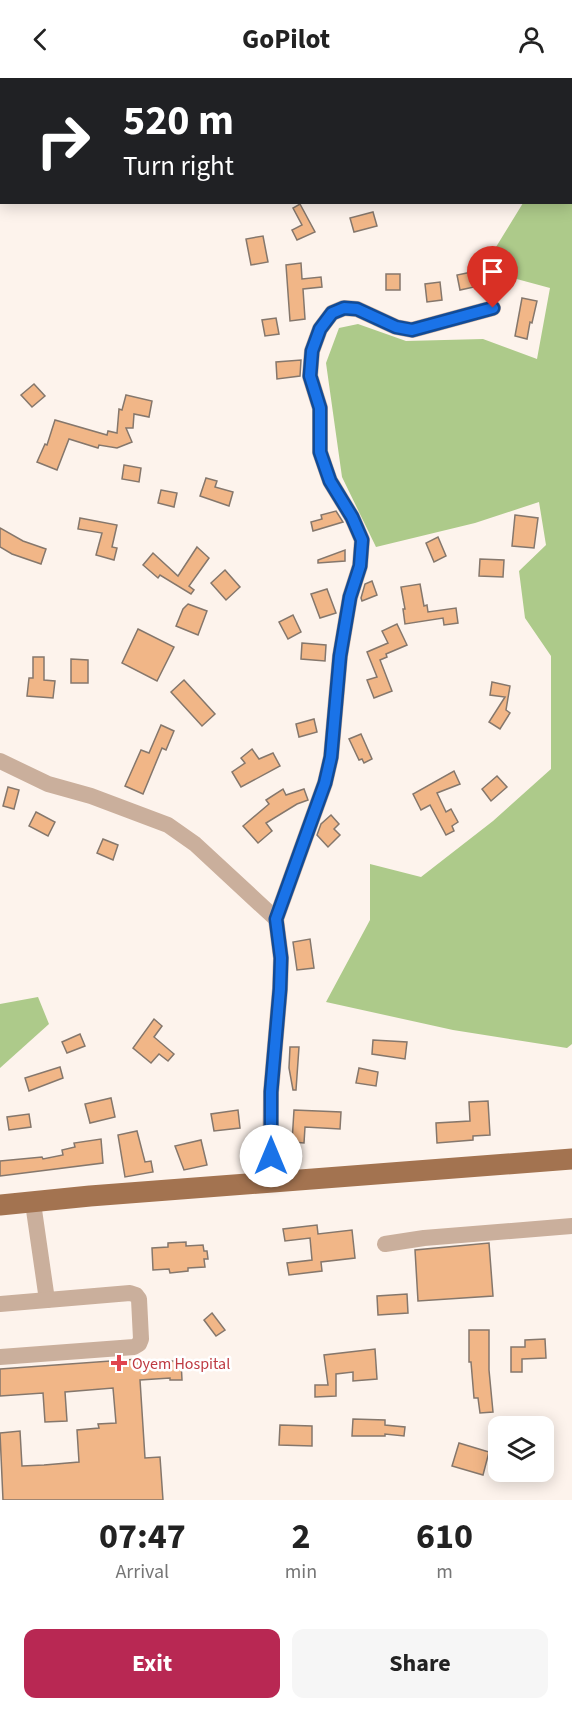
<!DOCTYPE html>
<html lang="en">
<head>
<meta charset="utf-8">
<style>
  :root { --surface:#fff; --page:#f6f6f6; --text:#222; --muted:#767676; --accent:#b82853 }
  body { margin:0; font-family:"Source Sans 3",sans-serif; background:var(--page); color:var(--text); height:100vh; display:flex; flex-direction:column; font-size:22px; white-space:nowrap }
  * { box-sizing:border-box; margin:0 }
  p { font-size:20px; color:var(--muted) }
  .icon { flex:none; width:33px; height:33px; fill:none; stroke:currentColor; stroke-width:2; stroke-linecap:round; stroke-linejoin:round }
  .map { position:relative; height:1422px; overflow:hidden }
  .drawer { display:flex; flex-direction:column; background:var(--surface); flex:1 }
  .drawer>* { flex:none }
  .hud { position:absolute; left:0px; top:0px; width:573px; height:126px; box-shadow:0 3px 15px #0003; background:#202124; color:#fff; overflow:hidden }
  .controls { position:absolute; left:488px; top:1338px; display:grid; gap:12px }
  .controls a { display:grid; place-items:center; width:66px; height:66px; border-radius:12px; background:var(--surface); box-shadow:0 3px 15px #0003; font-size:30px }
  .pin { position:absolute; display:grid; place-items:center; width:51px; height:51px; color:#fff; margin:-62px -26px; border-radius:50% 50% 50% 0; rotate:-45deg; box-shadow:0 0 6px #0007 }
  .pin .icon { rotate:45deg }
  .me { position:absolute; width:66px; margin:-33px; rotate:0deg; stroke-linejoin:round; filter:drop-shadow(0 0 4px #0008) }
  .turn { display:flex; align-items:center; gap:21px; height:126px; padding:0 24px; font-size:27px }
  .turn .icon { width:78px; height:78px; stroke-width:2.5 }
  .turn b { display:block; font-size:42px; line-height:51px }
  .eta { display:flex; justify-content:space-evenly; align-items:center; height:102px; text-align:center }
  .eta b { font-size:36px; font-weight:700; line-height:42px }
  .button { display:flex; gap:12px; margin-top:auto; padding:12px 24px }
  .button a { flex:1; height:69px; border-radius:12px; background:var(--accent); color:#fff; font-size:24px; font-weight:700; line-height:69px; text-align:center }
  .button a+a { background:var(--page); color:var(--text) }
  header { display:flex; justify-content:space-between; align-items:center; height:78px; padding:0 24px; background:var(--surface); font-size:27px; font-weight:700 }
  .map>svg:first-child { display:block }
  .forest { fill:#adca8a }
  .building { fill:#f1b687; stroke:#85776c; stroke-width:1.5 }
  .lines { fill:none; stroke-linecap:round; stroke-linejoin:round }
  .minor { stroke:#caaf9c; stroke-width:16 }
  .major { stroke:#a37350; stroke-width:21 }
  .route-casing { stroke:#114b97; stroke-width:15 }
  .route { stroke:#1a73e8; stroke-width:10 }
  .health-dot { fill:#e0444e; stroke:#fff; stroke-width:2 }
  .labels { text-anchor:middle; stroke-width:5; stroke-linejoin:round; paint-order:stroke }
  .health-label { font-size:16px; fill:#be3a42; stroke:#fff; text-anchor:start }
</style>
</head>
<body>
<header><svg class="icon" aria-label="back" viewBox="0 0 24 24"><path d="M15 5l-7 7 7 7"/></svg>GoPilot<svg class="icon" aria-label="person" viewBox="0 0 24 24"><circle cx="12" cy="8" r="4"/><path d="M4 21q1-7 8-7t8 7"/></svg></header>
<div class="map">
<svg width="572" height="1422" viewBox="0 0 572 1422">
  <rect width="100%" height="100%" fill="#fdf3ec"/>
  <g class="forest">
    <polygon points="572,55 572,966 567,970 453,952 326,924 370,842 370,786 421,799 493,743 551,691 551,578 525,540 519,493 546,467 539,424 475,445 376,469 342,399 326,285 339,250 358,246 406,263 483,261 537,281 550,210 513,200 488,182 523,125 572,124"/>
    <polygon points="38,919 49,946 0,990 0,926"/>
  </g>
  <g class="building">
    <polygon points="300,126 315,154 297,162 292,152 302,147 293,130"/>
    <polygon points="373,134 377,148 354,154 350,140"/>
    <polygon points="263,158 268,184 251,187 246,161"/>
    <polygon points="301,185 302,201 321,199 322,209 303,211 305,241 290,243 286,187"/>
    <polygon points="472,194 474,209 460,212 457,197"/>
    <rect x="386" y="196" width="14" height="16"/>
    <polygon points="440,204 442,222 427,224 425,206"/>
    <polygon points="522,220 537,223 532,245 530,244 527,261 515,258"/>
    <polygon points="276,240 279,256 265,258 262,242"/>
    <polygon points="301,282 300,298 277,301 276,284"/>
    <polygon points="34,306 45,318 32,329 21,317"/>
    <polygon points="126,317 152,323 149,339 134,336 133,350 126,350 132,364 117,370 99,367 98,370 69,361 57,392 37,384 45,366 47,367 55,342 107,357 108,353 117,355 119,331 122,332"/>
    <polygon points="124,387 141,390 139,404 122,401"/>
    <polygon points="206,400 217,403 215,409 233,414 229,428 200,418"/>
    <polygon points="161,412 177,415 174,429 158,425"/>
    <polygon points="336,433 343,444 313,453 311,444 322,441 321,437"/>
    <polygon points="515,437 538,440 534,470 512,468"/>
    <polygon points="80,440 117,447 112,469 117,470 114,482 96,477 102,455 78,451"/>
    <polygon points="0,450 23,463 46,471 41,486 12,476 0,469"/>
    <polygon points="438,459 446,478 434,484 426,465"/>
    <polygon points="197,469 209,480 189,508 194,512 191,516 160,497 158,500 143,487 153,475 178,498"/>
    <polygon points="345,472 345,483 318,485 318,482"/>
    <polygon points="480,481 504,482 503,499 479,498"/>
    <polygon points="225,492 240,509 226,522 211,505"/>
    <polygon points="372,503 377,517 362,523 361,520 365,506"/>
    <polygon points="420,506 424,528 427,527 428,534 456,530 458,545 444,547 443,540 405,546 403,531 405,531 401,509"/>
    <polygon points="327,511 336,535 320,540 311,516"/>
    <polygon points="188,526 207,533 198,557 176,548 183,531"/>
    <polygon points="293,537 301,554 288,561 279,544"/>
    <polygon points="397,546 407,567 386,576 387,579 380,582 392,613 374,620 367,602 377,599 367,574 388,565 382,553"/>
    <polygon points="138,551 174,569 157,603 122,585"/>
    <polygon points="302,565 326,567 325,583 301,581"/>
    <polygon points="33,579 44,579 44,602 55,603 53,620 27,618 29,600 33,600"/>
    <polygon points="71,581 88,582 88,605 71,605"/>
    <polygon points="184,602 215,636 202,648 171,614"/>
    <polygon points="492,604 510,608 506,632 510,635 500,651 489,644 505,619 490,617"/>
    <polygon points="314,641 317,654 299,659 296,646"/>
    <polygon points="161,647 174,653 166,672 162,670 143,716 125,708 141,672 149,675"/>
    <polygon points="361,656 372,681 364,685 362,681 359,682 349,661"/>
    <polygon points="252,671 259,681 273,675 280,688 241,709 232,694 245,685 241,680"/>
    <polygon points="454,693 460,706 437,715 446,734 451,731 458,744 452,748 454,753 446,757 430,727 421,732 413,716"/>
    <polygon points="497,698 507,709 491,723 482,711"/>
    <polygon points="8,709 19,712 14,731 3,728"/>
    <polygon points="283,711 286,717 304,711 308,722 297,726 266,745 272,753 258,765 243,748 269,726 266,722"/>
    <polygon points="36,734 55,744 48,758 29,748"/>
    <polygon points="331,737 339,746 334,751 340,757 328,769 317,757 321,746"/>
    <polygon points="103,761 118,767 113,782 97,775"/>
    <polygon points="310,861 314,890 297,892 293,864"/>
    <polygon points="154,941 162,948 154,959 174,976 168,983 159,976 151,985 133,970"/>
    <polygon points="80,956 85,968 67,975 62,964"/>
    <polygon points="373,962 407,964 405,981 372,976"/>
    <polygon points="290,969 299,969 296,1012 293,1012 289,990"/>
    <polygon points="60,989 63,1000 29,1013 25,1000"/>
    <polygon points="359,990 378,994 376,1008 356,1005"/>
    <polygon points="111,1020 115,1039 90,1045 85,1026"/>
    <polygon points="488,1023 490,1057 473,1058 473,1062 437,1065 436,1045 470,1043 469,1024"/>
    <polygon points="238,1032 240,1050 214,1053 211,1036"/>
    <polygon points="294,1032 341,1034 340,1051 305,1049 304,1065 292,1064"/>
    <polygon points="29,1036 31,1049 9,1052 7,1039"/>
    <polygon points="137,1053 145,1084 151,1083 153,1094 125,1099 118,1057"/>
    <polygon points="101,1061 103,1085 0,1098 0,1083 42,1079 43,1081 63,1077 62,1072 75,1069 74,1065"/>
    <polygon points="201,1062 207,1087 184,1092 175,1068"/>
    <polygon points="317,1147 318,1156 352,1152 355,1180 321,1184 322,1193 289,1197 287,1185 312,1182 310,1160 285,1163 283,1151"/>
    <polygon points="186,1164 186,1168 203,1167 204,1173 207,1173 208,1181 204,1181 205,1189 188,1190 188,1193 170,1195 169,1191 153,1192 152,1170 168,1169 168,1165"/>
    <polygon points="489,1165 493,1218 418,1223 415,1172"/>
    <polygon points="407,1216 408,1235 378,1237 377,1218"/>
    <polygon points="212,1235 225,1252 216,1258 204,1242"/>
    <polygon points="469,1252 489,1252 489,1292 493,1334 480,1335 478,1320 474,1320 471,1284 469,1284"/>
    <polygon points="545,1261 546,1280 522,1281 522,1294 511,1294 511,1269 525,1269 525,1262"/>
    <polygon points="375,1271 377,1301 353,1303 353,1294 336,1296 336,1318 315,1319 315,1307 328,1307 324,1277"/>
    <polygon points="138,1281 139,1288 170,1286 170,1283 181,1283 182,1302 170,1302 170,1300 140,1302 145,1380 160,1379 163,1422 3,1422 0,1355 20,1353 22,1388 44,1387 79,1384 77,1352 99,1350 98,1346 116,1345 113,1310 65,1314 67,1343 45,1344 43,1315 0,1318 0,1291"/>
    <polygon points="353,1341 385,1342 385,1347 405,1349 404,1358 385,1356 385,1358 352,1358"/>
    <polygon points="280,1347 312,1348 312,1368 279,1367"/>
    <polygon points="459,1365 489,1374 483,1397 452,1388"/>
  </g>
  <g class="lines">
    <g class="minor">
      <polyline points="0,683 48,706 91,718 168,747 195,766 276,841"/>
      <polyline points="270,1104 271,1014 280,911 281,880 276,841 325,705 331,679 340,578 350,519 360,488 362,462 352,439 330,403 320,374 320,330 310,298 312,273 320,251 332,235 344,230 357,231 396,249 412,252 493,230"/>
      <polyline points="33,1125 47,1222"/>
      <polyline points="385,1166 424,1160 572,1148"/>
      <polyline points="0,1226 130,1215 136,1217 139,1221 141,1261 139,1266 134,1269 0,1279"/>
    </g>
    <polyline class="major" points="0,1127 90,1118 572,1081"/>
  </g>
  <g class="lines">
    <defs>
      <polyline id="route" points="271,1078 271,1014 280,911 281,880 276,841 325,705 331,679 340,578 350,519 360,488 362,462 352,439 330,403 320,374 320,330 310,298 312,273 320,251 332,235 344,230 357,231 396,249 412,252 493,230"/>
    </defs>
    <use href="#route" class="route-casing"/>
    <use href="#route" class="route"/>
  </g>
  <path class="health-dot" d="M116 1276h6v6h6v6h-6v6h-6v-6h-6v-6h6z"/>
  <g class="labels">
    <g class="health-label">
      <text x="132" y="1291">Oyem Hospital</text>
    </g>
  </g>
</svg>
<div class="controls">
<a><svg class="icon" aria-label="layers" viewBox="0 0 24 24"><path d="M12 4l9 5-9 5-9-5zM3 14l9 5 9-5"/></svg></a>
</div>
<div class="pin" style="left:493px;top:230px;background:#d93025"><svg class="icon" aria-label="arrive" viewBox="0 0 24 24"><path d="M6 21V4h12l-3 4 3 4H6"/></svg></div>
<svg class="me" style="left:271px;top:1078px" viewBox="-20 -20 40 40"><circle r="19" fill="#fff"/><path d="M0-13L10 11 0 6-10 11z" fill="#1a73e8"/></svg>
<div class="hud">
<div class="turn"><svg class="icon" aria-label="right" viewBox="0 0 24 24"><path d="M7 20v-9h11M14 6l5 5-5 5"/></svg><div><b>520 m</b>Turn right</div></div>
</div>
</div>
<section class="drawer">
<div class="eta">
<div><b>07:47</b><p>Arrival</p></div>
<div><b>2</b><p>min</p></div>
<div><b>610</b><p>m</p></div>
</div>
<div class="button"><a>Exit</a><a>Share</a></div>
</section>
</body>
</html>
